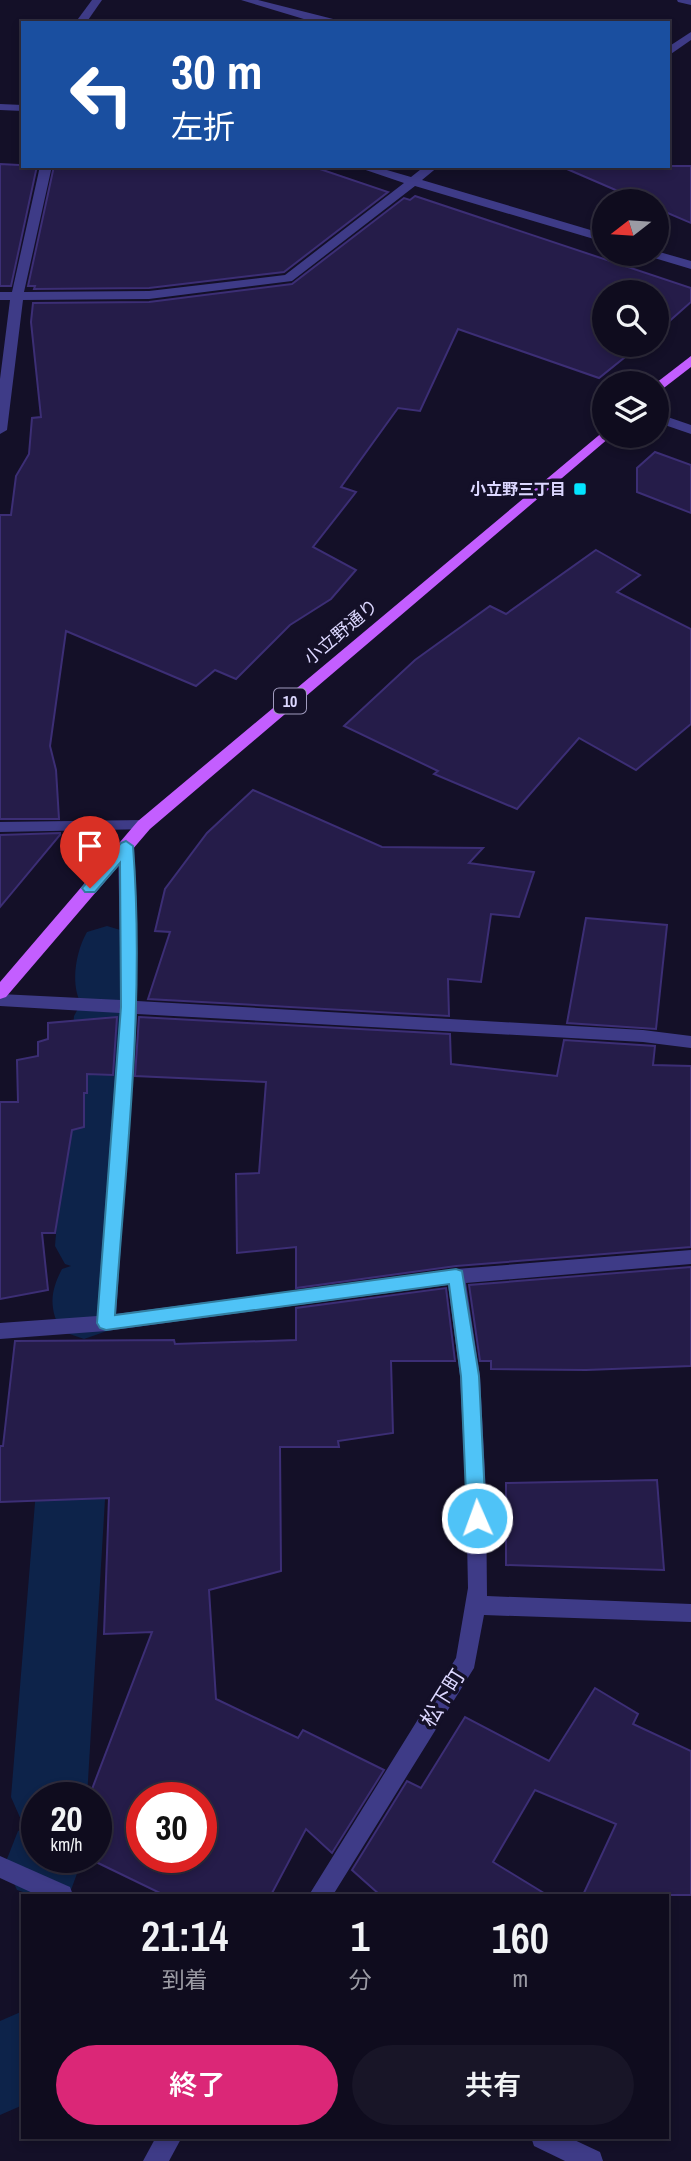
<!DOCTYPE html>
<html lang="ja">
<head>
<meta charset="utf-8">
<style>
  :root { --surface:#0f0c1e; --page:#181527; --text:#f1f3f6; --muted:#9b9ba4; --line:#2f2c3c; --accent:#db2777 }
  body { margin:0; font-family:"Archivo Narrow","Noto Sans JP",sans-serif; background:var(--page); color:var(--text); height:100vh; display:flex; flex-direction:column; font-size:26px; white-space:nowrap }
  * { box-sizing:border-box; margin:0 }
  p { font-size:23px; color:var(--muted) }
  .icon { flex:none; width:38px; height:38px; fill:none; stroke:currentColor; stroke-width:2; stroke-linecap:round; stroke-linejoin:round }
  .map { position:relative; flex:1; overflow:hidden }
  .drawer { position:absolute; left:21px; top:1894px; width:648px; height:245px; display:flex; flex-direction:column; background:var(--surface); border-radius:0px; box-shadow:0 4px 10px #0003,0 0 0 2px var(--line) }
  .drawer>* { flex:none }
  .hud { position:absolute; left:21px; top:21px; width:649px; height:147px; border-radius:0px; box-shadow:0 4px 10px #0003,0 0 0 2px var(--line); background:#1a4fa0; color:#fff; overflow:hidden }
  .needle { width:46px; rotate:253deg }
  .controls { position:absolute; left:592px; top:189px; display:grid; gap:14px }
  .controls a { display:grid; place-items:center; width:77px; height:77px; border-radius:50%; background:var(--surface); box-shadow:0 4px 10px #0003,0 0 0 2px var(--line); font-size:35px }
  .speed { position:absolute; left:21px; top:1782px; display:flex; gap:14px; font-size:35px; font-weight:700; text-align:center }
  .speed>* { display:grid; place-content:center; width:91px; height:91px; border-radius:50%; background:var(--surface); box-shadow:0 4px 10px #0003,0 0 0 2px var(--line); line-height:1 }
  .speed small { font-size:18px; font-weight:400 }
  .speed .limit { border:10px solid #d22; background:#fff; color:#111 }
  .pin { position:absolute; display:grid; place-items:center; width:60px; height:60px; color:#fff; margin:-72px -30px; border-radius:50% 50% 50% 0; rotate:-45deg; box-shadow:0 0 7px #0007 }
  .pin .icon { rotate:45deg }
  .me { position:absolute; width:77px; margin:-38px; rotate:358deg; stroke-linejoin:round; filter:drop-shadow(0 0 5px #0008) }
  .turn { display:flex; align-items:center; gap:24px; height:147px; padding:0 35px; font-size:32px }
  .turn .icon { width:91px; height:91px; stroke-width:2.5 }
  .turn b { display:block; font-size:49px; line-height:60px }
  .eta { display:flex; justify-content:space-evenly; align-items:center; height:119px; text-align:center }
  .eta b { font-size:42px; font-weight:600; line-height:49px }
  .cta { display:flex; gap:14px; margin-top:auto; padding:14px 35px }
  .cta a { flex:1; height:80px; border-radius:42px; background:var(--accent); color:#fff; font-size:28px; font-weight:600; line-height:80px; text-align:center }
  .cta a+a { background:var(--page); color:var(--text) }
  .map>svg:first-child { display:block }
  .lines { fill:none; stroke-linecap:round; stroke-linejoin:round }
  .canal { fill:#0d234a; fill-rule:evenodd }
  .building { fill:#251c49; stroke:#3c2e75; stroke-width:2; fill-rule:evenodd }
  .minor { fill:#3e3b87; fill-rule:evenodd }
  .primary { fill:#c35eff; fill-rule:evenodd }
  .route { fill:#4fc3f7; stroke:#337fa1; stroke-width:2 }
  .poi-dot { fill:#03e4fe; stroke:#141028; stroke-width:2.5 }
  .labels { text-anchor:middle; stroke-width:7; stroke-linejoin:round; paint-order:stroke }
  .far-poi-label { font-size:16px; font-weight:bold; fill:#dcd7ff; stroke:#141028; text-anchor:end }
  .shield { fill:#141028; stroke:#a09bbe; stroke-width:2 }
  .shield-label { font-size:16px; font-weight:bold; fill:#dcd7ff }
  .street-label { font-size:18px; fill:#dcd7ff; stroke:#141028 }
  .near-street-label { font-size:21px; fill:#dcd7ff; stroke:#141028 }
</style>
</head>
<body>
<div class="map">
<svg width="691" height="2161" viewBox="0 0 691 2161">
  <rect width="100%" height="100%" fill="#141028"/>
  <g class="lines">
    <g class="canal">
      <path d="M107 926 127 932C139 952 138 984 126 1005L132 1016 119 1246 109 1264 101 1266 108 1269C120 1292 119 1308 107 1331L84 1339 61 1331C49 1308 50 1292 62 1269L71 1266 65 1264 55 1246 74 1016 81 1003C70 984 76 951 87 932Z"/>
      <path d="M76 1389 100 1397 110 1417 87 1797H37V1857H83L71 1890C53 1897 35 1897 17 1890L5 1864 18 1831 31 1826 22 1822 11 1797 42 1417 52 1397Z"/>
      <polygon points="23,2011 23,2105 0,2115 0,2021"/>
    </g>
  </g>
  <g class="building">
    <polygon points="0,164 37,166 11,286 0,286"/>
    <polygon points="54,166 311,166 388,192 284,272 149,288 34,289 35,286 28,286"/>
    <polygon points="560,166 691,166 691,223 656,208 656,201 641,201"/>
    <polygon points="415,196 691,288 691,302 656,333 656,292 604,292 604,345 640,345 599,378 458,329 420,411 398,408 341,487 356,492 313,547 356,570 331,599 290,625 236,679 215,670 196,686 66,631 50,746 56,770 59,819 0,819 0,515 11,515 16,476 29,454 32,418 41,417 31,322 33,303 149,302 292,284 404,198 410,200"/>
    <polygon points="655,452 691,465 691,513 637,492 637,468"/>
    <polygon points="596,550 640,575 617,592 691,629 691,724 636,770 579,738 517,809 434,774 438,771 344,726 415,660 490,606 506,614"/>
    <polygon points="253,790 382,847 483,848 469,863 534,872 519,917 491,914 481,982 448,979 449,1016 148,999 170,932 155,931 165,889 207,833"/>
    <polygon points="60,833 60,835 0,907 0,835"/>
    <polygon points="586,918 667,925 656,1029 567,1023"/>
    <polygon points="117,1017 113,1075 87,1074 87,1093 84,1093 84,1127 72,1130 55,1233 42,1233 48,1290 0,1299 0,1102 18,1102 17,1060 38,1056 38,1042 48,1039 48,1023"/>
    <polygon points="139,1017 450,1034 451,1064 557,1076 564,1040 655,1046 653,1065 691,1066 691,1247 456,1266 296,1288 296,1247 237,1253 236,1174 259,1173 266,1082 135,1076"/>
    <polygon points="691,1267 691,1366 586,1370 491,1369 491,1361 480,1361 469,1285"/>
    <path d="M446 1288 455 1361H391L393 1433 338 1441 339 1447H280L281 1571 209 1590 216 1699 298 1738 303 1730 384 1770 332 1853 306 1829 271 1895H164L96 1862V1797H89L152 1632 104 1634 109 1498 0 1502V1446H3L15 1341 174 1340 175 1344 296 1340V1308ZM142 1797H201V1857H142Z"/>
    <polygon points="657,1480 664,1570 506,1565 506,1483"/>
    <polygon points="595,1688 638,1714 633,1724 691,1751 691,1895 583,1895 616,1824 535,1790 493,1862 547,1895 380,1895 352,1870 407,1781 421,1788 465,1717 549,1761"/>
  </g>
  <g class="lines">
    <g class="minor">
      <polygon points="92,0 102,0 86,23 75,23"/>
      <polygon points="241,0 258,0 349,23 317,23"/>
      <polygon points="677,0 691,0 691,5 678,2"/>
      <polygon points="691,32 691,40 668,56 668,47"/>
      <polygon points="0,104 23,105 23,111 0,110"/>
      <polygon points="40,166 52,166 24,292 149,291 285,275 404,183 354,166 373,166 411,177 425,166 439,166 422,180 604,234 604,242 415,186 292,281 149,299 23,300 7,430 0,434 0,379 10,300 0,300 0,292 12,292"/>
      <polygon points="656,251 691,261 691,269 651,257 649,254 656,254"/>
      <polygon points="656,413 691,425 691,434 656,422"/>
      <polygon points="144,820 152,825 150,829 0,832 0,822"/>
      <polygon points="126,841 134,846 137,1001 643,1030 691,1036 691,1048 643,1042 137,1014 116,1314 456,1269 691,1250 691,1264 466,1283 480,1376 486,1494 487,1596 691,1604 691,1622 484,1615 474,1668 333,1895 309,1895 456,1658 468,1588 466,1494 460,1376 448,1285 106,1331 0,1339 0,1323 97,1316 120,1013 0,1006 0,994 121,1000 118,846"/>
      <polygon points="0,1856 70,1887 73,1895 37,1895 0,1878"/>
      <polygon points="156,2137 182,2137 169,2161 143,2161"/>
      <polygon points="531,2137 568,2137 600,2152 603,2161 565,2161 534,2146"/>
    </g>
    <g class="primary">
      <polygon points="691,356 691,367 656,394 656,383"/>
      <polygon points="604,431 604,436 610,436 609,438 150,829 6,997 0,999 0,982 138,821"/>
    </g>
  </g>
  <path class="route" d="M126 841 133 846C145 1002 126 1159 115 1315L456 1269 462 1271 479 1376 486 1518 483 1523 477 1526 470 1523 467 1518 461 1376 449 1284 106 1330 100 1328 97 1323 121 1007 120 863 95 892H85L82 888 121 843Z"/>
  <rect class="poi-dot" x="573" y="482" width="14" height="14" rx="3.5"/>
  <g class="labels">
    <g class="far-poi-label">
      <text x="566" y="495">小立野三丁目</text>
    </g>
    <rect class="shield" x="274" y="688.5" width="32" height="25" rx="5"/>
    <g class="shield-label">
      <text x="290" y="707">10</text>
    </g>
    <g class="street-label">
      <text transform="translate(341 632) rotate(-40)" y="6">小立野通り</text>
    </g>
    <g class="near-street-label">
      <text transform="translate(443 1698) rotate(-58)" y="7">松下町</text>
    </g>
  </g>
</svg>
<div class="controls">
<a><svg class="needle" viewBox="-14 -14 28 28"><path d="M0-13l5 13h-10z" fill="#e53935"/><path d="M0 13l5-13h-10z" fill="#9b9ba4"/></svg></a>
<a><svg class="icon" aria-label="search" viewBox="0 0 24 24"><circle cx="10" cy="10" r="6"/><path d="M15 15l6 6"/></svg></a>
<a><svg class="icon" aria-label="layers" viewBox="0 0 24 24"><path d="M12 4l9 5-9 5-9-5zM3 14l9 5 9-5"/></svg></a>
</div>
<div class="speed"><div>20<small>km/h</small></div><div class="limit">30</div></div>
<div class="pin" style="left:90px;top:888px;background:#d93025"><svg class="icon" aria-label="arrive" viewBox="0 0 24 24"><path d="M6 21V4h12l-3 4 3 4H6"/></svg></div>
<svg class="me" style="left:477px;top:1518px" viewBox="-20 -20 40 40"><circle r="17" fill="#4fc3f7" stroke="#fff" stroke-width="3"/><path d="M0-11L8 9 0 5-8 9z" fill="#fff"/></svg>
<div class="hud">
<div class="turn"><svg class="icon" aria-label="left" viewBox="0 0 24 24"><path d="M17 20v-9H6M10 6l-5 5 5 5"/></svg><div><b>30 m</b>左折</div></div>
</div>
<section class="drawer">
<div class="eta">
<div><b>21:14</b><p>到着</p></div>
<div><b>1</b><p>分</p></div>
<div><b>160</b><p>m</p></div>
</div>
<div class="cta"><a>終了</a><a>共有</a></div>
</section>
</div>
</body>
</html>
